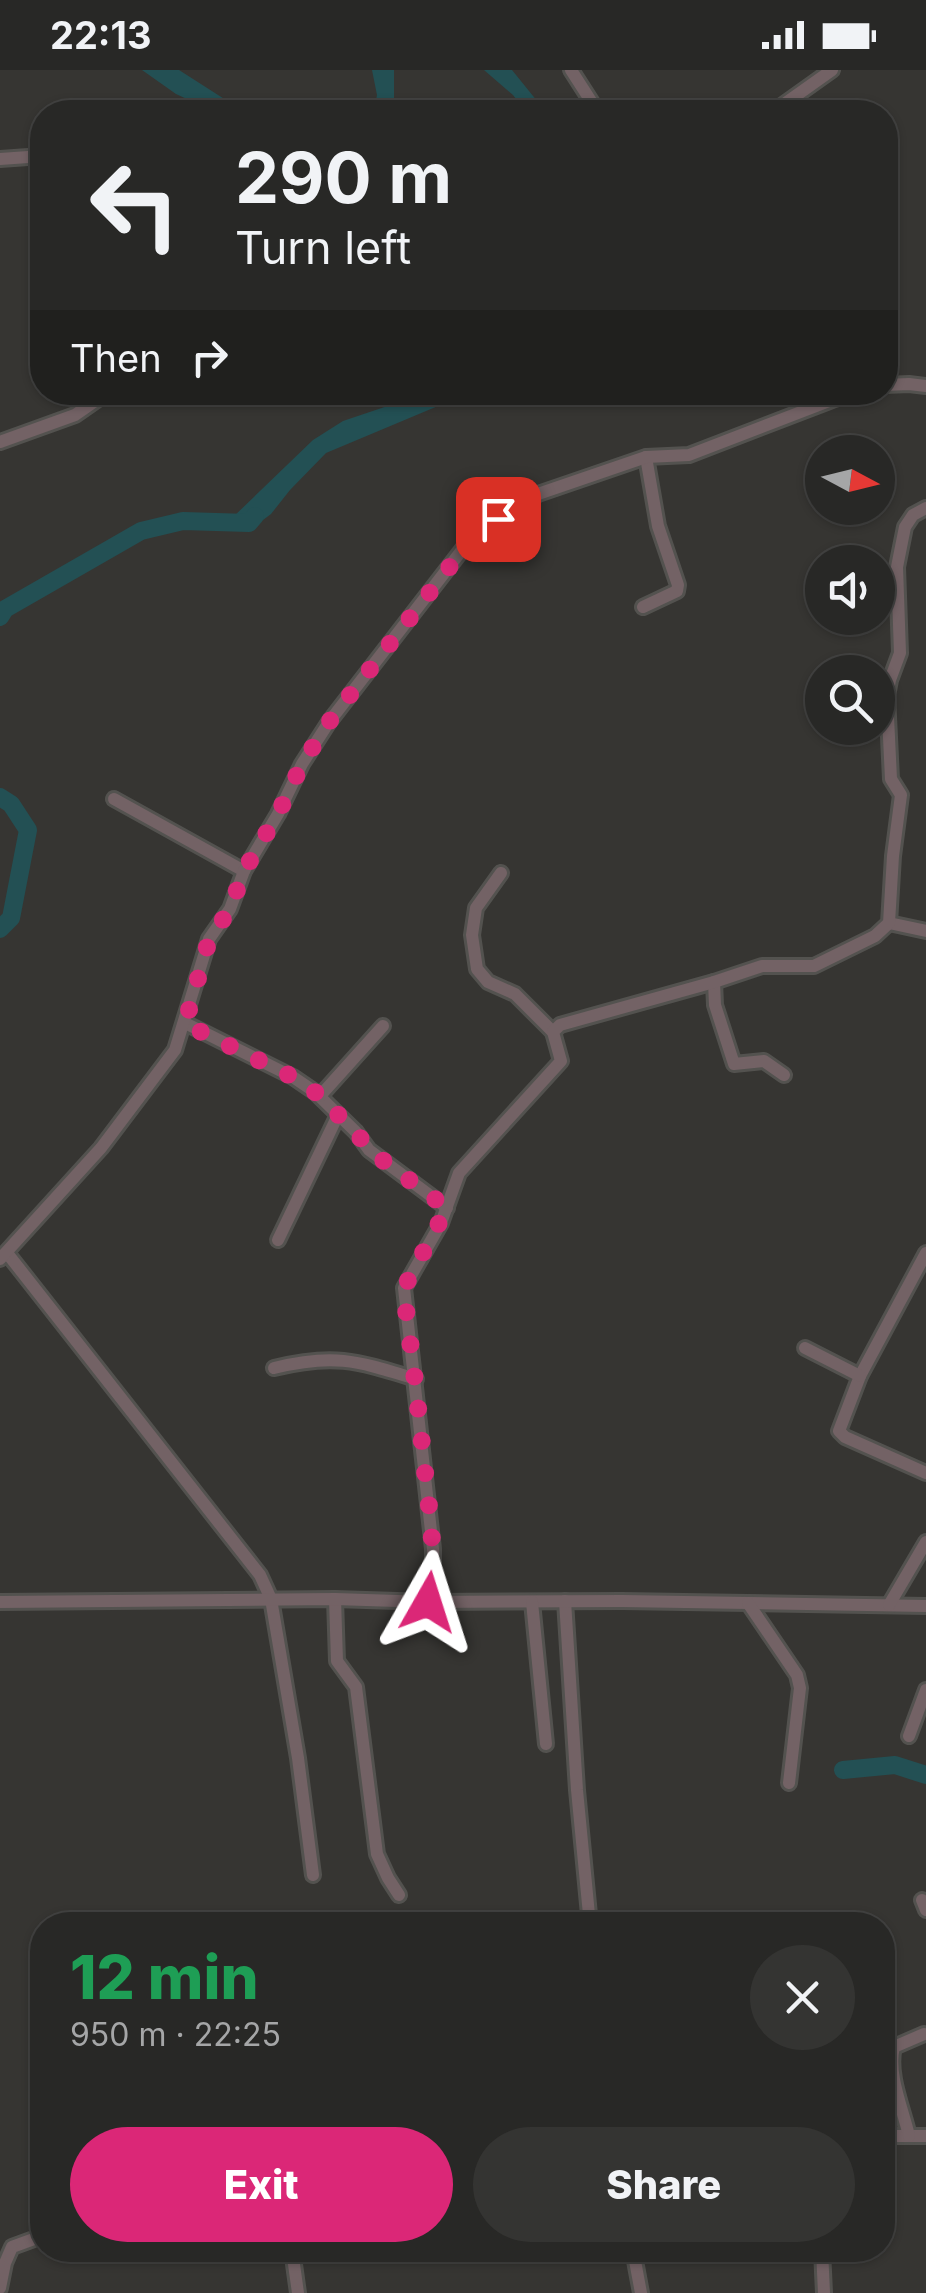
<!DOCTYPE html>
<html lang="en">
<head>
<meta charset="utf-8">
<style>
  :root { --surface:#282826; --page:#343432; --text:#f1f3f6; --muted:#a5a6a7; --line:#444443; --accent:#db2777 }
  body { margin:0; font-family:Inter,sans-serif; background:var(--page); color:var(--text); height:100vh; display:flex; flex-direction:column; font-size:38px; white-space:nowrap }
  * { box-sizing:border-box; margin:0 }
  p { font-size:32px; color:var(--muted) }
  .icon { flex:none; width:55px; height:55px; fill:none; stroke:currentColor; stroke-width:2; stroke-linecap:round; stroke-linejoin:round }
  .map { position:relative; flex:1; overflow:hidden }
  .details { position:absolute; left:30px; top:1842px; width:865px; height:350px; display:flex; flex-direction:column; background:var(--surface); border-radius:40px; box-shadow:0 2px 8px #0004,0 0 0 2px var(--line) }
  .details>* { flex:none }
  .hud { position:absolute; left:30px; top:30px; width:868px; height:305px; border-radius:40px; box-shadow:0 2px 8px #0004,0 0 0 2px var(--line); background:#282826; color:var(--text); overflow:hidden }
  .needle { width:65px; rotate:97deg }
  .fabs { position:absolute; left:805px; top:365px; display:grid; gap:20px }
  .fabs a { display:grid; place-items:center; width:90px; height:90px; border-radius:50%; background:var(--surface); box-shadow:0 2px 8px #0004,0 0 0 2px var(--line); font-size:50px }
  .pin { position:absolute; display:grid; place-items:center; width:85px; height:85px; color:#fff; margin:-42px; border-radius:20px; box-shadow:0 5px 15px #0006 }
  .me { position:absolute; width:110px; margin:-55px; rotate:6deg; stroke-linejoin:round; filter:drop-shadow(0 0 8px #0008) }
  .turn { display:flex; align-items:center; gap:35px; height:210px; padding:0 40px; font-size:45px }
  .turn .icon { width:130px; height:130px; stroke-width:2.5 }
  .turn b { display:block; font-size:70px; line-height:85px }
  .then { display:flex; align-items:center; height:95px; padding:0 40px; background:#0003; gap:20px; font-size:38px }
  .round { display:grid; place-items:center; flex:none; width:105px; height:105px; border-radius:52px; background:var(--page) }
  .headline { display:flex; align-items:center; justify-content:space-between; height:170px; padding:0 40px }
  h1 { font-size:60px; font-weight:800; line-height:75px; color:#1e9e55 }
  .cta { display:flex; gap:20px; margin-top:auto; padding:20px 40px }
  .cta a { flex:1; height:115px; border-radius:60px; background:var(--accent); color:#fff; font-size:40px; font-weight:800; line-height:115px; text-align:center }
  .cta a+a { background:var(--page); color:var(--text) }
  .status { display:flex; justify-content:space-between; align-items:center; height:70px; padding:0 50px; background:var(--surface); direction:ltr }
  .status svg { height:28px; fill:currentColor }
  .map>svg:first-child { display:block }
  .water { fill:#235054 }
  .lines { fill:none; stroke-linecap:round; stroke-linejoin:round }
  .river { stroke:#235054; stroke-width:18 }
  .minor-casing { stroke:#53524f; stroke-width:18 }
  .minor { stroke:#736265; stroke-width:12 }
  .route { stroke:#db2777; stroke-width:18; stroke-dasharray:0 32.4 }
</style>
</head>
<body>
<div class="status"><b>22:13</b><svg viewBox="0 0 49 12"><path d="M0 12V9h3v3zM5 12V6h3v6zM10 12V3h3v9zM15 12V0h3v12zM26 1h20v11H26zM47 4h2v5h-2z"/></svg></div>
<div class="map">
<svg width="926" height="2223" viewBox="0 0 926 2223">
  <rect width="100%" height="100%" fill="#363532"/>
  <g class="water">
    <polygon points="142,0 179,0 229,32 253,42 215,42 176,24"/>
    <polygon points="372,0 394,0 394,42 374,42 377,25"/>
    <polygon points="484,0 512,0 546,42 526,42 513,25"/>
    <polygon points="429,322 469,323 326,383 290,420 271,444 251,459 230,450 313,370 343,351"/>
  </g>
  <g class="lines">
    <g class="river">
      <polyline points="0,547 5,539 141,461 183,451 249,453 255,446"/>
      <polyline points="0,727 11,734 28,760 11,848 0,859"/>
      <polyline points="843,1700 895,1695 926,1705"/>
    </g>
    <defs>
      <g id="minor">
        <polyline points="571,0 598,42"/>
        <polyline points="773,42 832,0"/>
        <polyline points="0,89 42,86"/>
        <polyline points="885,315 909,314 926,316"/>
        <polyline points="0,372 75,345 108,322"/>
        <polyline points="643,537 677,521 678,515 658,456 646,387"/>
        <polyline points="114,729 244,801"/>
        <polyline points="501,803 476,838 472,865 477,899 488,912 515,924 553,962"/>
        <polyline points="889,853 926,861"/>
        <polyline points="714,912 715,935 734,994 764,991 784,1005"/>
        <polyline points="185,953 293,1007 315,1022 356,1062 369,1080 447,1138"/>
        <polyline points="320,1026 383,956"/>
        <polyline points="278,1170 338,1045"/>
        <polyline points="7,1183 260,1505 271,1529 298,1688 313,1805"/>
        <polyline points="926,1183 860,1306 839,1361 845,1367 926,1403"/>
        <polyline points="0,1189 101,1078 175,980 209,869 230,839 244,801 278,744 302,694 329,652 469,471 481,459 538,424 646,387 689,385 832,330 856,322"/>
        <polyline points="805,1278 860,1306"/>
        <path d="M274 1298C335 1283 357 1291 416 1309"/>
        <polyline points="335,1529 337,1591 356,1617 377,1784 388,1808 399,1825"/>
        <polyline points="565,1531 577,1720 590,1855"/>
        <polyline points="0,1532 335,1529 428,1532 622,1531 926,1536"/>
        <polyline points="428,1532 433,1507 433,1479 404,1218 441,1153 459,1103 561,991 553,962 560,955 714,912 762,896 814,896 875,866 889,853 893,786 901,725 891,709 887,626 890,610 900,583 897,497 905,457 913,445 926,438"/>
        <polyline points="532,1532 546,1674"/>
        <polyline points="748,1533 797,1605 800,1618 789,1713"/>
        <polyline points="889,1535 926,1472"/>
        <polyline points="909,1666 926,1620"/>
        <polyline points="922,1830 926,1840"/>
        <polyline points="882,2066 926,2066"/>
        <path d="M909 2066C903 2039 887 2004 894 1977L924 1964"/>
        <polyline points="292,2180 298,2223"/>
        <polyline points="633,2180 641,2223"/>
        <polyline points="822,2180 824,2223"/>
        <polyline points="0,2218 5,2193 12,2177 42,2166"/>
      </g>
    </defs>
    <use href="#minor" class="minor-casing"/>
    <use href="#minor" class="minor"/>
  </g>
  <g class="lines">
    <path class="route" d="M428 1532C437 1488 430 1446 425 1402 419 1343 412 1284 404 1225V1218L447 1138 369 1080 356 1062 315 1022 293 1007 185 954 209 870 230 839 244 801 278 744 302 694 329 652 469 472 481 460 498 449"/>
  </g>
</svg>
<div class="fabs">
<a><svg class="needle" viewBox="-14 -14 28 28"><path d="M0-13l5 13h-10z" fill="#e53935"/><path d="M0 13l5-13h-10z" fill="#a5a6a7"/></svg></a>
<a><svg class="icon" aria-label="sound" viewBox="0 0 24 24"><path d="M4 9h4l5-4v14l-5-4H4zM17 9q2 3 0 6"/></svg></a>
<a><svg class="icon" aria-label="search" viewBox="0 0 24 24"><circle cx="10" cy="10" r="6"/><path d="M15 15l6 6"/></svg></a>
</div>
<div class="pin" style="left:498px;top:449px;background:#d93025"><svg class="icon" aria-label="arrive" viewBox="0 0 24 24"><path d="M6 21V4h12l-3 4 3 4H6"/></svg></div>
<svg class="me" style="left:428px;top:1532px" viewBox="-20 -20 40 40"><path d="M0-17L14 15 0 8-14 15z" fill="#db2777" stroke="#fff" stroke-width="4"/></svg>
<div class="hud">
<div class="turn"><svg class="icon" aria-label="left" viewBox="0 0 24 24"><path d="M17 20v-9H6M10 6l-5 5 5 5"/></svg><div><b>290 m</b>Turn left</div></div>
<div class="then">Then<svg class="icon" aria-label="right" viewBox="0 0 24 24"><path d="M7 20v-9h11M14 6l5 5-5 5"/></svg></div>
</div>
<section class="details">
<div class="headline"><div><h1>12 min</h1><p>950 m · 22:25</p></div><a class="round"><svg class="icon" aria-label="close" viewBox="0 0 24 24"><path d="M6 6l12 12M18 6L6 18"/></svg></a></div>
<div class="cta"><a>Exit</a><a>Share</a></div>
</section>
</div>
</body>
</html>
